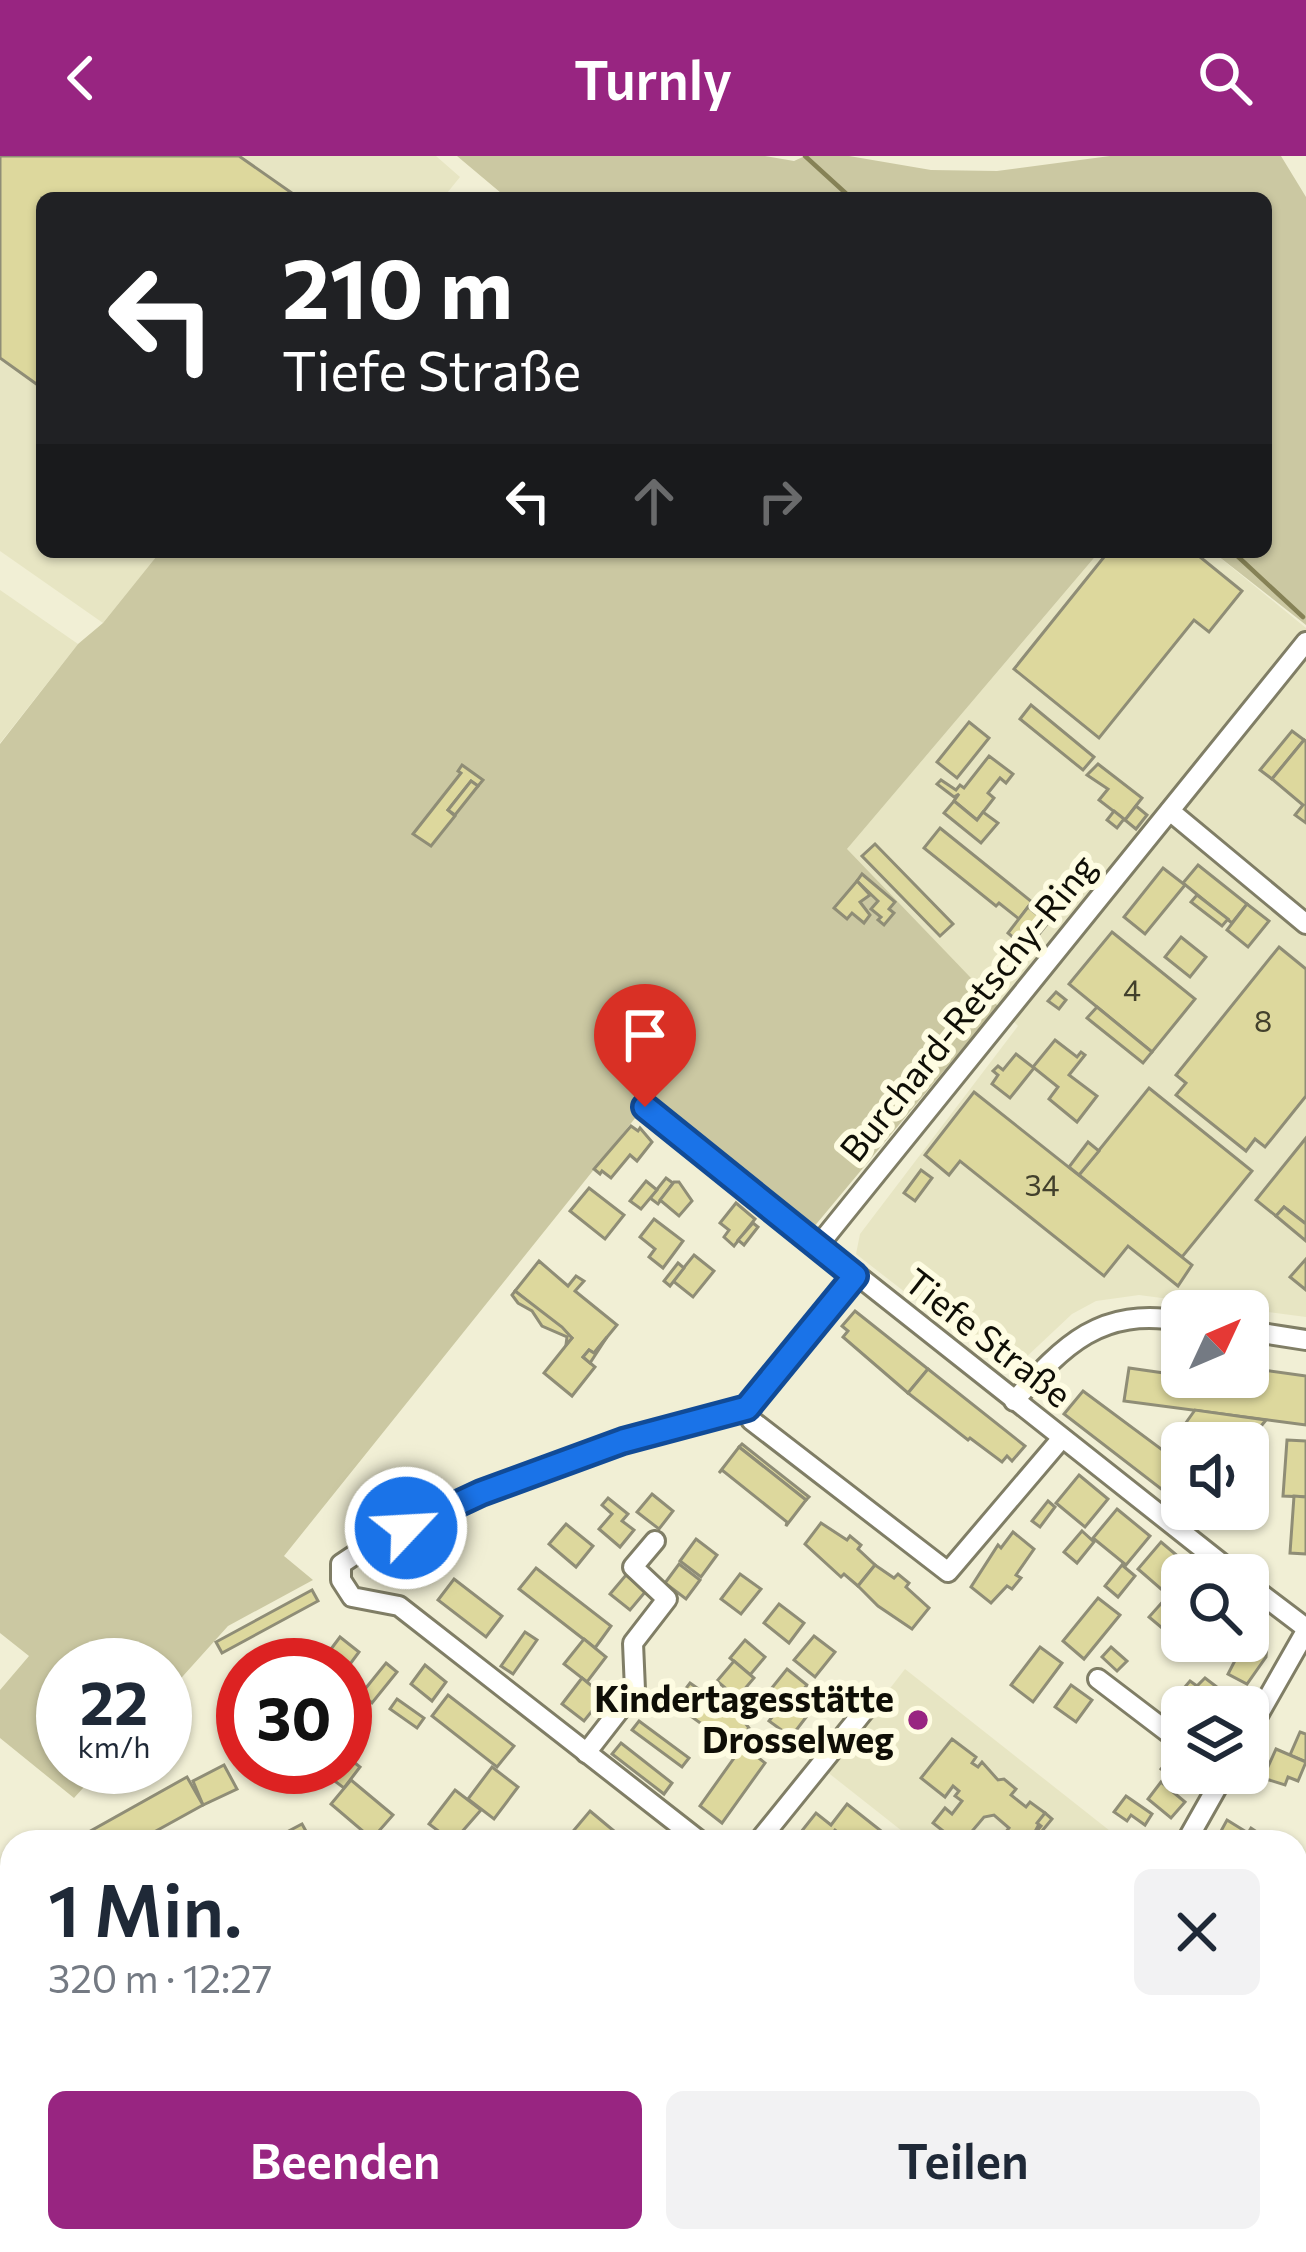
<!DOCTYPE html>
<html lang="de">
<head>
<meta charset="utf-8">
<style>
  :root { --surface:#fff; --page:#f2f2f3; --text:#1f2937; --muted:#747a83; --accent:#982581 }
  body { margin:0; font-family:Commissioner,sans-serif; background:var(--page); color:var(--text); height:100vh; display:flex; flex-direction:column; font-size:45px; white-space:nowrap }
  * { box-sizing:border-box; margin:0 }
  p { font-size:39px; color:var(--muted) }
  .icon { flex:none; width:66px; height:66px; fill:none; stroke:currentColor; stroke-width:2; stroke-linecap:round; stroke-linejoin:round }
  .map { position:relative; flex:1; overflow:hidden }
  .panel { position:absolute; left:0px; top:1674px; width:1308px; height:423px; display:flex; flex-direction:column; background:var(--surface); border-radius:36px 36px 0 0; box-shadow:0 3px 9px #0004 }
  .panel>* { flex:none }
  .guide { position:absolute; left:36px; top:36px; width:1236px; height:366px; border-radius:18px; box-shadow:0 3px 9px #0004; background:#202124; color:#fff; overflow:hidden }
  .needle { width:78px; rotate:46deg }
  .buttons { position:absolute; left:1161px; top:1134px; display:grid; gap:24px }
  .buttons a { display:grid; place-items:center; width:108px; height:108px; border-radius:18px; background:var(--surface); box-shadow:0 3px 9px #0004; font-size:60px }
  .speed { position:absolute; left:36px; top:1482px; display:flex; gap:24px; font-size:60px; font-weight:700; text-align:center }
  .speed>* { display:grid; place-content:center; width:156px; height:156px; border-radius:50%; background:var(--surface); box-shadow:0 3px 9px #0004; line-height:1 }
  .speed small { font-size:30px; font-weight:400 }
  .speed .limit { border:18px solid #d22; background:#fff; color:#111 }
  .pin { position:absolute; display:grid; place-items:center; width:102px; height:102px; color:#fff; margin:-123px -51px; border-radius:50% 50% 50% 0; rotate:-45deg; box-shadow:0 0 12px #0007 }
  .pin .icon { rotate:45deg }
  .me { position:absolute; width:132px; margin:-66px; rotate:65deg; stroke-linejoin:round; filter:drop-shadow(0 0 9px #0008) }
  .turn { display:flex; align-items:center; gap:42px; height:252px; padding:0 48px; font-size:54px }
  .turn .icon { width:156px; height:156px; stroke-width:2.5 }
  .turn b { display:block; font-size:84px; line-height:102px }
  .lanes { display:flex; align-items:center; height:114px; padding:0 48px; background:#0003; justify-content:center; gap:60px; direction:ltr }
  .lanes .off { opacity:.35 }
  .round { display:grid; place-items:center; flex:none; width:126px; height:126px; border-radius:18px; background:var(--page) }
  .head { display:flex; align-items:center; justify-content:space-between; height:204px; padding:0 48px }
  h1 { font-size:72px; font-weight:600; line-height:90px }
  .primary-button { display:flex; gap:24px; margin-top:auto; padding:24px 48px }
  .primary-button a { flex:1; height:138px; border-radius:18px; background:var(--accent); color:#fff; font-size:48px; font-weight:600; line-height:138px; text-align:center }
  .primary-button a+a { background:var(--page); color:var(--text) }
  header { display:flex; justify-content:space-between; align-items:center; height:156px; padding:0 48px; background:var(--accent); color:#fff; font-size:54px; font-weight:600 }
  .map>svg:first-child { display:block }
  .built { fill:#e7e5c3 }
  .green { fill:#cbc8a2 }
  .lines { fill:none; stroke-linecap:round; stroke-linejoin:round }
  .stream { stroke:#868256; stroke-width:4.5 }
  .building { fill:#ddd89d; stroke:#8f8d76; stroke-width:3 }
  .minor-casing { stroke:#807e66; stroke-width:24 }
  .minor { stroke:#fff; stroke-width:18 }
  .rail-casing { stroke:#414034; stroke-width:9 }
  .rail { stroke:#fefce2; stroke-width:4.5; stroke-dasharray:14; stroke-linecap:butt }
  .route-casing { stroke:#114b97; stroke-width:30 }
  .route { stroke:#1a73e8; stroke-width:21 }
  .poi-dot { fill:#982581; stroke:#fefce2; stroke-width:4.5 }
  .labels { text-anchor:middle; stroke-width:12; stroke-linejoin:round; paint-order:stroke }
  .number-label { font-size:30px; fill:#42402c }
  .street-label { font-size:36px; fill:#0f0e06; stroke:#fefce2 }
  .poi-label { font-size:36px; font-weight:bold; fill:#0f0e06; stroke:#fefce2; text-anchor:end }
</style>
</head>
<body>
<header><svg class="icon" aria-label="back" viewBox="0 0 24 24"><path d="M15 5l-7 7 7 7"/></svg>Turnly<svg class="icon" aria-label="search" viewBox="0 0 24 24"><circle cx="10" cy="10" r="6"/><path d="M15 15l6 6"/></svg></header>
<div class="map">
<svg width="1306" height="2096" viewBox="0 0 1306 2096">
  <rect width="100%" height="100%" fill="#f1efd5"/>
  <g class="built">
    <polygon points="0,0 436,0 460,21 443,42 42,42 42,396 160,396 103,467 0,395"/>
    <polygon points="1099,396 1213,396 1306,472 1306,1161 1139,1139 1096,1145 1072,1158 1022,1205 1000,1210 856,1098 860,1078 1018,870 846,694"/>
    <polygon points="0,434 78,488 0,587"/>
    <polygon points="905,1513 1124,1686 916,1686 826,1615"/>
    <polygon points="0,2032 12,2042 12,2085 67,2085 87,2096 0,2096"/>
  </g>
  <g class="green">
    <polygon points="457,0 765,0 794,5 805,0 849,0 931,14 997,15 1110,0 1281,0 1306,41 1306,469 1213,396 1266,396 1266,42 507,42"/>
    <polygon points="160,396 1099,396 847,693 998,850 798,1090 636,961 284,1400 313,1424 228,1470 165,1540 165,1509 63,1509 63,1611 102,1611 74,1642 0,1582 0,1534 29,1500 0,1477 0,588 78,488 103,467"/>
  </g>
  <g class="lines">
    <g class="stream">
      <polyline points="805,0 851,42"/>
      <polyline points="1233,396 1303,461"/>
      <polyline points="1296,2060 1306,2060"/>
      <polyline points="452,2096 700,2085"/>
    </g>
  </g>
  <g class="building">
    <polygon points="0,0 239,0 299,42 42,42 42,232 0,202"/>
    <polygon points="1108,396 1194,396 1242,435 1209,476 1194,464 1099,582 1014,513"/>
    <polygon points="1031,549 1094,601 1083,614 1020,563"/>
    <polygon points="969,566 989,582 957,622 937,606"/>
    <polygon points="1292,575 1304,584 1272,623 1260,614"/>
    <polygon points="1304,584 1306,586 1306,667 1295,659 1303,649 1272,623"/>
    <polygon points="989,600 1013,618 1006,627 1000,622 988,637 994,642 977,664 954,645 959,638 954,641 937,628 941,624 956,634 960,629 964,632"/>
    <polygon points="1098,608 1142,642 1125,664 1099,644 1108,633 1087,619"/>
    <polygon points="462,609 483,624 478,630 471,625 448,654 455,660 431,690 413,678 461,617 458,615"/>
    <polygon points="471,625 478,630 455,659 448,654"/>
    <polygon points="954,645 977,664 983,656 998,667 981,687 944,657"/>
    <polygon points="1136,650 1147,659 1136,673 1125,664"/>
    <polygon points="1114,655 1124,663 1117,672 1107,664"/>
    <polygon points="940,672 1032,746 1019,763 999,747 996,750 924,692"/>
    <polygon points="875,688 953,768 940,780 862,700"/>
    <polygon points="1198,709 1247,748 1232,767 1183,727"/>
    <polygon points="1163,712 1185,729 1145,778 1124,761"/>
    <polygon points="862,718 895,746 889,753 894,757 884,769 878,764 881,761 871,753 878,745 857,725"/>
    <polygon points="857,725 870,739 860,746 870,759 864,767 852,757 847,763 834,752"/>
    <polygon points="1197,739 1228,763 1222,770 1191,746"/>
    <polygon points="1247,748 1269,765 1248,791 1227,774"/>
    <polygon points="1028,751 1048,767 1027,793 1008,777"/>
    <polygon points="1112,776 1195,843 1152,896 1069,828"/>
    <polygon points="1181,781 1206,801 1190,821 1165,801"/>
    <polygon points="1279,791 1306,813 1306,940 1265,991 1255,983 1246,995 1176,939 1186,927 1176,919"/>
    <polygon points="1056,836 1066,844 1059,853 1048,845"/>
    <polygon points="1097,851 1152,896 1143,907 1087,862"/>
    <polygon points="1055,884 1077,901 1081,896 1085,899 1069,919 1097,940 1077,966 1049,943 1058,931 1033,911"/>
    <polygon points="1016,898 1034,912 1010,942 992,928 998,919 993,915 998,910 1003,914"/>
    <polygon points="1149,932 1252,1015 1182,1101 1079,1019"/>
    <polygon points="974,936 1192,1109 1178,1130 1128,1090 1104,1120 960,1005 949,1019 925,999"/>
    <polygon points="631,970 638,975 640,972 652,986 637,1005 630,999 611,1022 602,1015 600,1018 594,1013"/>
    <polygon points="1306,982 1306,1068 1284,1051 1276,1060 1256,1044"/>
    <polygon points="1088,986 1099,995 1079,1019 1069,1011"/>
    <polygon points="921,1014 932,1022 915,1045 904,1037"/>
    <polygon points="666,1022 673,1027 658,1048 650,1042"/>
    <polygon points="646,1025 657,1034 641,1053 630,1045"/>
    <polygon points="679,1026 692,1045 679,1060 660,1044 674,1026"/>
    <polygon points="589,1032 624,1059 605,1083 570,1055"/>
    <polygon points="736,1047 755,1063 734,1090 724,1081 729,1074 720,1067"/>
    <polygon points="1284,1051 1306,1068 1306,1085 1276,1060"/>
    <polygon points="654,1063 683,1085 663,1112 649,1101 655,1093 640,1081"/>
    <polygon points="753,1067 758,1071 744,1089 738,1084"/>
    <polygon points="694,1099 714,1115 693,1141 673,1125"/>
    <polygon points="1306,1103 1306,1134 1290,1121"/>
    <polygon points="539,1105 568,1130 576,1120 584,1125 575,1135 617,1169 594,1197 589,1194 583,1201 595,1211 572,1240 544,1217 572,1182 515,1135"/>
    <polygon points="678,1107 684,1112 670,1130 664,1125"/>
    <polygon points="515,1135 562,1171 572,1182 566,1189 567,1181 542,1170 532,1155 518,1147 512,1139"/>
    <polygon points="855,1155 928,1213 908,1237 843,1181 848,1175 842,1170"/>
    <polygon points="607,1181 590,1207 583,1201 589,1194 594,1197"/>
    <polygon points="1174,1193 1182,1194 1182,1221 1248,1221 1248,1212 1306,1220 1306,1269 1124,1245 1129,1212 1171,1218"/>
    <polygon points="928,1213 1025,1290 1012,1305 1007,1300 1002,1306 970,1282 968,1284 908,1237"/>
    <polygon points="1083,1235 1165,1296 1195,1254 1266,1264 1247,1287 1182,1287 1182,1349 1064,1258"/>
    <polygon points="1287,1284 1306,1285 1306,1341 1283,1340"/>
    <polygon points="742,1288 809,1341 806,1344 739,1291"/>
    <polygon points="739,1291 806,1344 786,1370 787,1366 722,1314 719,1317"/>
    <polygon points="1079,1319 1108,1343 1085,1371 1056,1347"/>
    <polygon points="652,1338 673,1355 659,1373 637,1356"/>
    <polygon points="1294,1340 1306,1341 1306,1398 1290,1397"/>
    <polygon points="608,1342 628,1358 622,1365 634,1374 620,1391 599,1373 612,1358 602,1349"/>
    <polygon points="1048,1345 1055,1351 1040,1371 1032,1365"/>
    <polygon points="1117,1353 1150,1380 1126,1409 1093,1382"/>
    <polygon points="821,1367 847,1384 850,1380 861,1389 858,1393 875,1409 858,1430 844,1418 841,1421 805,1388"/>
    <polygon points="566,1368 593,1390 576,1411 549,1388"/>
    <polygon points="1082,1375 1094,1386 1077,1407 1064,1396"/>
    <polygon points="1013,1376 1034,1393 1016,1419 1021,1422 1012,1433 1007,1430 991,1447 971,1431 998,1389 1001,1392"/>
    <polygon points="696,1383 717,1399 701,1421 680,1405"/>
    <polygon points="1161,1386 1193,1413 1182,1419 1182,1425 1169,1440 1138,1413"/>
    <polygon points="679,1408 700,1424 686,1443 665,1427"/>
    <polygon points="875,1409 894,1422 898,1418 909,1427 906,1431 929,1452 912,1473 878,1450 858,1430"/>
    <polygon points="1122,1409 1135,1420 1118,1441 1105,1430"/>
    <polygon points="536,1412 611,1470 595,1492 519,1433"/>
    <polygon points="740,1418 761,1433 741,1458 721,1443"/>
    <polygon points="626,1419 646,1435 630,1454 610,1438"/>
    <polygon points="454,1423 502,1460 486,1481 438,1444"/>
    <polygon points="312,1434 318,1445 222,1497 216,1486"/>
    <polygon points="1098,1442 1120,1459 1084,1503 1063,1485"/>
    <polygon points="1166,1442 1179,1453 1162,1472 1149,1461"/>
    <polygon points="779,1448 804,1467 789,1487 764,1467"/>
    <polygon points="1248,1453 1265,1467 1267,1487 1242,1487 1248,1485"/>
    <polygon points="525,1476 537,1484 513,1518 501,1510"/>
    <polygon points="814,1480 835,1496 815,1521 794,1504"/>
    <polygon points="340,1481 359,1496 345,1515 345,1509 319,1509"/>
    <polygon points="584,1483 606,1501 587,1526 564,1508"/>
    <polygon points="745,1484 765,1501 750,1519 730,1502"/>
    <polygon points="1267,1487 1266,1501 1247,1528 1228,1518 1243,1489"/>
    <polygon points="1040,1491 1062,1507 1033,1546 1011,1529"/>
    <polygon points="1111,1491 1127,1505 1117,1515 1102,1501"/>
    <polygon points="734,1505 754,1522 737,1542 717,1525"/>
    <polygon points="386,1507 397,1516 372,1547 361,1538"/>
    <polygon points="425,1509 446,1526 432,1545 411,1528"/>
    <polygon points="787,1513 807,1529 792,1549 771,1533"/>
    <polygon points="582,1522 604,1540 584,1565 562,1548"/>
    <polygon points="1205,1522 1234,1544 1229,1551 1203,1551 1188,1539"/>
    <polygon points="1190,1525 1197,1530 1188,1539 1193,1543 1189,1548 1178,1539"/>
    <polygon points="690,1527 743,1564 749,1572 738,1586 765,1607 722,1667 700,1650 739,1595 674,1548"/>
    <polygon points="1071,1529 1092,1544 1076,1566 1055,1551"/>
    <polygon points="237,1538 243,1543 243,1574 222,1556"/>
    <polygon points="448,1539 514,1590 497,1611 432,1560"/>
    <polygon points="1178,1539 1189,1548 1182,1551 1182,1564 1170,1555"/>
    <polygon points="397,1543 424,1562 417,1572 390,1553"/>
    <polygon points="785,1544 807,1560 791,1581 769,1565"/>
    <polygon points="639,1565 689,1602 682,1611 632,1574"/>
    <polygon points="1300,1576 1306,1578 1306,1606 1290,1599"/>
    <polygon points="952,1583 976,1601 972,1607 978,1611 982,1606 998,1624 1004,1623 1016,1633 1011,1639 1026,1651 1030,1646 1045,1657 1031,1683 1027,1680 1017,1686 1005,1677 1009,1672 994,1659 984,1661 973,1674 980,1680 975,1686 957,1686 933,1667 945,1652 952,1658 962,1645 955,1640 959,1635 953,1630 945,1641 921,1622"/>
    <polygon points="621,1587 672,1627 664,1638 612,1598"/>
    <polygon points="1276,1593 1306,1606 1298,1625 1288,1621 1285,1629 1263,1622"/>
    <polygon points="1176,1595 1182,1599 1182,1617 1197,1617 1185,1632 1161,1613"/>
    <polygon points="345,1599 360,1611 344,1632 316,1611 345,1611"/>
    <polygon points="224,1609 237,1633 203,1649 193,1625"/>
    <polygon points="492,1611 518,1631 494,1663 468,1643"/>
    <polygon points="187,1621 203,1649 136,1686 81,1686 78,1682"/>
    <polygon points="351,1624 393,1659 372,1683 331,1648"/>
    <polygon points="1161,1626 1185,1646 1171,1662 1148,1643"/>
    <polygon points="455,1634 481,1654 453,1686 429,1668"/>
    <polygon points="1126,1640 1152,1658 1145,1669 1131,1659 1127,1665 1114,1656"/>
    <polygon points="847,1648 895,1686 851,1686 835,1674 826,1686 793,1686 816,1657 831,1669"/>
    <polygon points="590,1655 614,1675 605,1686 564,1686"/>
    <polygon points="1045,1657 1052,1663 1033,1686 1022,1686 1027,1680 1031,1683 1041,1670 1037,1667"/>
    <polygon points="1227,1664 1248,1677 1251,1672 1272,1686 1215,1686"/>
    <polygon points="302,1668 312,1686 270,1686 270,1685"/>
    <polygon points="12,1738 12,1761 10,1763 0,1752"/>
    <polygon points="6,1836 12,1840 12,1874 0,1865 0,1837"/>
    <polygon points="1299,1841 1306,1890 1296,1892 1296,1842"/>
    <polygon points="1302,1913 1306,1944 1306,2041 1296,2042 1296,1914"/>
    <polygon points="202,2085 211,2088 215,2085 222,2096 193,2096"/>
    <polygon points="250,2085 271,2085 276,2090 269,2096 260,2096"/>
    <polygon points="327,2085 348,2085 352,2096 325,2096 322,2087"/>
  </g>
  <g class="lines">
    <defs>
      <g id="minor">
        <polyline points="1170,655 1306,768"/>
        <polyline points="645,951 1236,1419"/>
        <polyline points="818,1090 1306,486"/>
        <polyline points="1248,1175 1306,1184"/>
        <path d="M1014 1245C1065 1188 1100 1151 1182 1165"/>
        <polyline points="747,1252 751,1264 948,1416 1062,1282"/>
        <polyline points="1248,1428 1306,1472"/>
        <polyline points="1098,1523 1182,1587"/>
        <polyline points="1248,1577 1306,1475"/>
        <polyline points="586,1597 635,1534 633,1487 667,1443 633,1411 655,1385"/>
        <polyline points="701,1686 399,1450 352,1441 341,1424 341,1408 368,1390 481,1337 623,1285 747,1252 855,1120"/>
        <polyline points="758,1686 872,1545"/>
        <polyline points="1186,1686 1225,1617"/>
        <polyline points="1296,1828 1306,1828"/>
        <polyline points="0,1987 12,1996"/>
        <polyline points="130,2085 144,2096"/>
        <polyline points="963,2096 968,2085"/>
      </g>
    </defs>
    <use href="#minor" class="minor-casing"/>
    <use href="#minor" class="minor"/>
    <defs>
      <g id="rail">
        <polyline points="0,2083 26,2096"/>
        <polyline points="37,2085 57,2096"/>
      </g>
    </defs>
    <use href="#rail" class="rail-casing"/>
    <use href="#rail" class="rail"/>
  </g>
  <g class="lines">
    <defs>
      <polyline id="route" points="406,1372 481,1337 623,1285 747,1252 855,1120 645,951"/>
    </defs>
    <use href="#route" class="route-casing"/>
    <use href="#route" class="route"/>
  </g>
  <circle class="poi-dot" cx="918" cy="1564" r="12"/>
  <g class="labels">
    <g class="number-label">
      <text x="1132" y="845">4</text>
      <text x="1263" y="876">8</text>
      <text x="1042" y="1040">34</text>
    </g>
    <g class="street-label">
      <text transform="translate(968 852) rotate(-51)" y="13">Burchard-Retschy-Ring</text>
      <text transform="translate(988 1182) rotate(38)" y="13">Tiefe Straße</text>
    </g>
    <g class="poi-label">
      <text x="894" y="1556">Kindertagesstätte<tspan x="894" dy="41">Drosselweg</tspan></text>
    </g>
  </g>
</svg>
<div class="buttons">
<a><svg class="needle" viewBox="-14 -14 28 28"><path d="M0-13l5 13h-10z" fill="#e53935"/><path d="M0 13l5-13h-10z" fill="#747a83"/></svg></a>
<a><svg class="icon" aria-label="sound" viewBox="0 0 24 24"><path d="M4 9h4l5-4v14l-5-4H4zM17 9q2 3 0 6"/></svg></a>
<a><svg class="icon" aria-label="search" viewBox="0 0 24 24"><circle cx="10" cy="10" r="6"/><path d="M15 15l6 6"/></svg></a>
<a><svg class="icon" aria-label="layers" viewBox="0 0 24 24"><path d="M12 4l9 5-9 5-9-5zM3 14l9 5 9-5"/></svg></a>
</div>
<div class="speed"><div>22<small>km/h</small></div><div class="limit">30</div></div>
<div class="pin" style="left:645px;top:951px;background:#d93025"><svg class="icon" aria-label="arrive" viewBox="0 0 24 24"><path d="M6 21V4h12l-3 4 3 4H6"/></svg></div>
<svg class="me" style="left:406px;top:1372px" viewBox="-20 -20 40 40"><circle r="17" fill="#1a73e8" stroke="#fff" stroke-width="3"/><path d="M0-11L8 9 0 5-8 9z" fill="#fff"/></svg>
<div class="guide">
<div class="turn"><svg class="icon" aria-label="left" viewBox="0 0 24 24"><path d="M17 20v-9H6M10 6l-5 5 5 5"/></svg><div><b>210 m</b>Tiefe Straße</div></div>
<div class="lanes"><svg class="icon" aria-label="left" viewBox="0 0 24 24"><path d="M17 20v-9H6M10 6l-5 5 5 5"/></svg><svg class="icon off" aria-label="ahead" viewBox="0 0 24 24"><path d="M12 20V5M6 11l6-6 6 6"/></svg><svg class="icon off" aria-label="right" viewBox="0 0 24 24"><path d="M7 20v-9h11M14 6l5 5-5 5"/></svg></div>
</div>
<section class="panel">
<div class="head"><div><h1>1 Min.</h1><p>320 m · 12:27</p></div><a class="round"><svg class="icon" aria-label="close" viewBox="0 0 24 24"><path d="M6 6l12 12M18 6L6 18"/></svg></a></div>
<div class="primary-button"><a>Beenden</a><a>Teilen</a></div>
</section>
</div>
</body>
</html>
